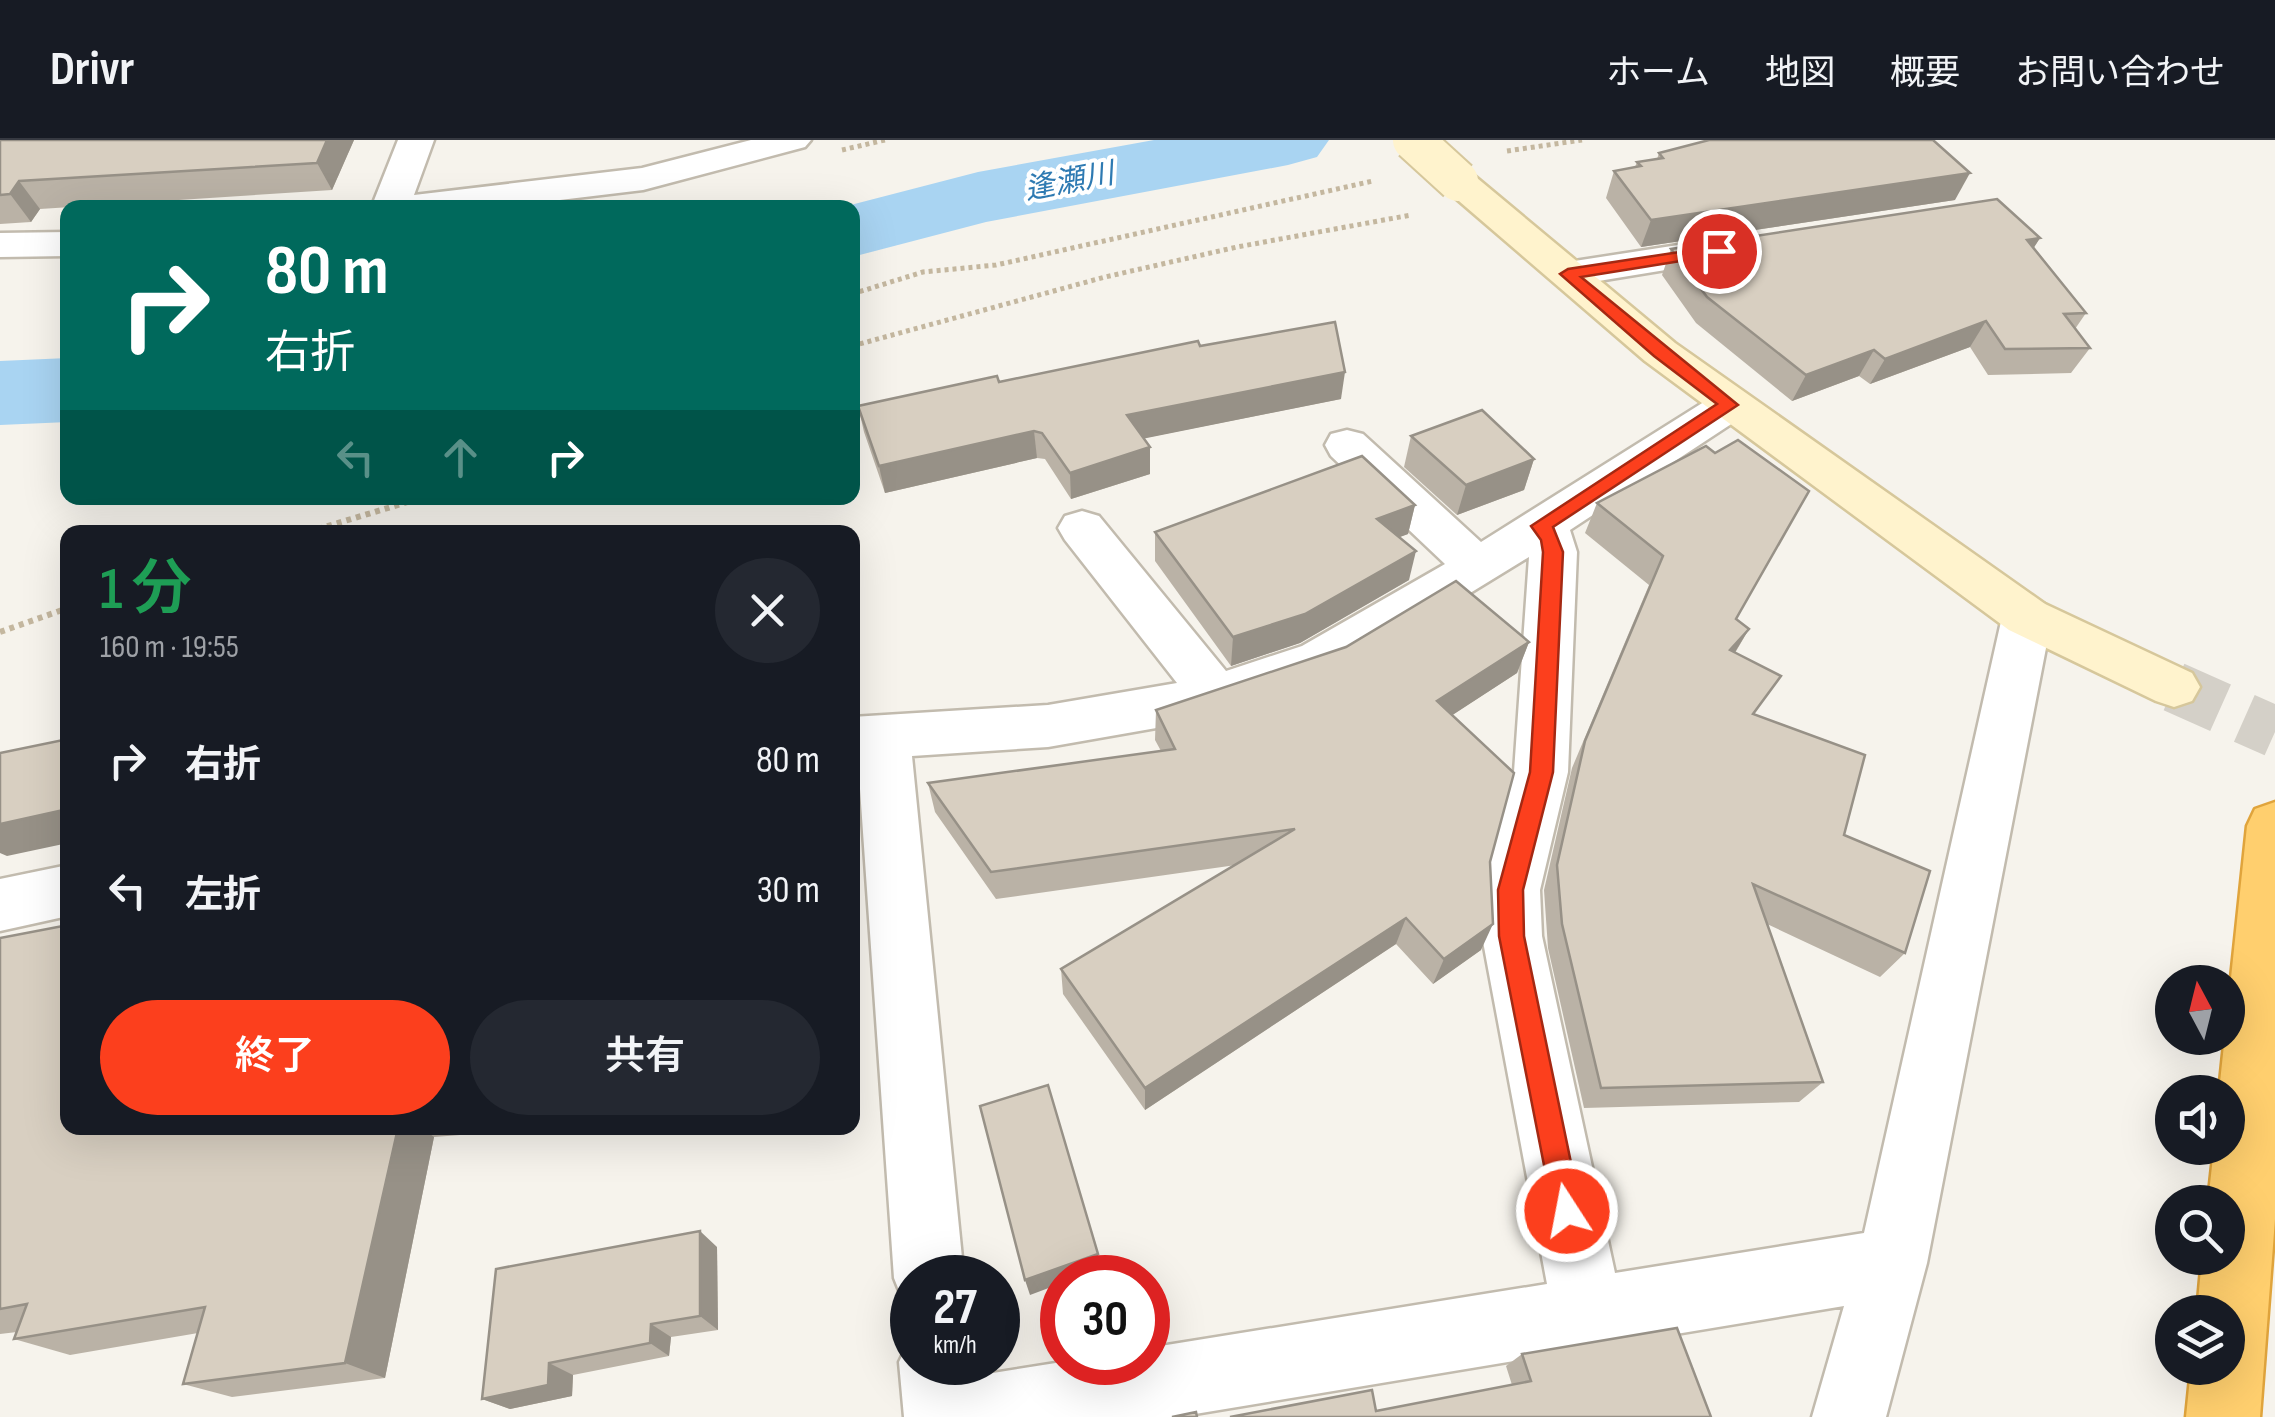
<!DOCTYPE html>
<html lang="ja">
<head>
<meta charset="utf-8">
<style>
  :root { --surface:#171b24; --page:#242831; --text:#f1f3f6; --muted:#9ea1a6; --line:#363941; --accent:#fc3f1d }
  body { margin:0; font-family:"Sofia Sans Condensed","Noto Sans JP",sans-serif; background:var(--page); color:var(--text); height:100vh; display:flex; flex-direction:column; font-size:38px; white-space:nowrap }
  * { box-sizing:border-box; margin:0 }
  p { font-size:32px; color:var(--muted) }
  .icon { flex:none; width:55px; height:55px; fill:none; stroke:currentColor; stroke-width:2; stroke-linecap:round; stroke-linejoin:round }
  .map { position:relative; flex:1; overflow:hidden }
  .panel { position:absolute; left:60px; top:385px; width:800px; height:610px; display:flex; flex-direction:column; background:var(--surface); border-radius:20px; box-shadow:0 10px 40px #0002 }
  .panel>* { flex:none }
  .guide { position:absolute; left:60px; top:60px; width:800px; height:305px; border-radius:20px; box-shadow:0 10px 40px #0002; background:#00695c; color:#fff; overflow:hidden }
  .needle { width:65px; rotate:353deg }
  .buttons { position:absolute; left:2155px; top:825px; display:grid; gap:20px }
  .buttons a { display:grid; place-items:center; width:90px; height:90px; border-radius:50%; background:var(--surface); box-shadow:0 10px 40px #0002; font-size:50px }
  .speed { position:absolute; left:890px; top:1115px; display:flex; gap:20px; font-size:50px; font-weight:700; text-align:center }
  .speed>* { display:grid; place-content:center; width:130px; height:130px; border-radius:50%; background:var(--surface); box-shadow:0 10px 40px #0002; line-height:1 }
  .speed small { font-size:25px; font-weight:400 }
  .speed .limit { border:15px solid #d22; background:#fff; color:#111 }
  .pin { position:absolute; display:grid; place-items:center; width:85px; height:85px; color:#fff; margin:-42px; border:5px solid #fff; border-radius:50%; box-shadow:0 2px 10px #0007 }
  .me { position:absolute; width:110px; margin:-55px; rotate:349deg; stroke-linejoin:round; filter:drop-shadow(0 0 8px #0008) }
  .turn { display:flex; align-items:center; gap:35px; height:210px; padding:0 40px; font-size:45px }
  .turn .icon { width:130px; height:130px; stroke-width:2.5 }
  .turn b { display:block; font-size:70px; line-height:85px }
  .lanes { display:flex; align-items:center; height:95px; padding:0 40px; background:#0003; justify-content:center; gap:50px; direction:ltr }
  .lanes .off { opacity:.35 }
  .round { display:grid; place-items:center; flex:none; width:105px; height:105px; border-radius:52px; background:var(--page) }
  .head { display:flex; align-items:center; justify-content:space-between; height:170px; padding:0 40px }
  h1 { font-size:60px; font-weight:600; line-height:75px; color:#1e9e55 }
  .button { display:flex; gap:20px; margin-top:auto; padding:20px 40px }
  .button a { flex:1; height:115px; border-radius:60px; background:var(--accent); color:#fff; font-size:40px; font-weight:600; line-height:115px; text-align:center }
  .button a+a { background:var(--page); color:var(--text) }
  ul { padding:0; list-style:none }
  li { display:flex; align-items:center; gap:30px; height:130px; padding:0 40px }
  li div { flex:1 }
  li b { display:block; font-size:38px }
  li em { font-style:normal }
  header { display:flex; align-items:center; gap:60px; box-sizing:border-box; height:140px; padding:0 50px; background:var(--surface); border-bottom:2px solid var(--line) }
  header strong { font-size:48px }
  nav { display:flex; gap:55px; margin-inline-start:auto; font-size:35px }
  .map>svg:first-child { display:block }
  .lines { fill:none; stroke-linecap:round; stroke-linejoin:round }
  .river { fill:#a9d4f2; fill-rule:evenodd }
  .secondary-tunnel { stroke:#d4d0c8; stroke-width:51; stroke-dasharray:51 26; stroke-linecap:butt }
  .street-casing { stroke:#c2bbae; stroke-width:5 }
  .secondary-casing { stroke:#d6c79b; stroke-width:5 }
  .highway-casing { stroke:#e0a43c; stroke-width:5 }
  .path-far1 { stroke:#c4b79f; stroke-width:5; stroke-dasharray:4 4; stroke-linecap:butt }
  .path { stroke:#c4b79f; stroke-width:6; stroke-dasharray:5 5; stroke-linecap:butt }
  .street { fill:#fff; fill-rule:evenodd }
  .secondary { fill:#fff3cd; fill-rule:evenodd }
  .highway { fill:#ffcf6e; fill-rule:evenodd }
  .secondary-bridge-casing { stroke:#d6c79b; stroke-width:44; stroke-linecap:butt }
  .secondary-bridge { stroke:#fff3cd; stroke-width:40 }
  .wall { fill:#bab2a6 }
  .shaded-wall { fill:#979187 }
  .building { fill:#d8cfc1; stroke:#979187; stroke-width:2.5 }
  .route { fill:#fc3f1d; stroke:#a42913; stroke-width:2.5 }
  .labels { text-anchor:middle; stroke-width:8; stroke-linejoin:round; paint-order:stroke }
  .far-water-label { font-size:30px; font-style:italic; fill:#2e7ab2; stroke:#fff }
</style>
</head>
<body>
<header>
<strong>Drivr</strong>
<nav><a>ホーム</a><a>地図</a><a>概要</a><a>お問い合わせ</a></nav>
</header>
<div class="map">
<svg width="2275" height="1277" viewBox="0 0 2275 1277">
  <rect width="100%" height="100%" fill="#f6f3ec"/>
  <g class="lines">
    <g class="river">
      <polygon points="1154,0 1329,0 1317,17 1288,25 986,82 852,117 852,68 839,68 978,32"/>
      <polygon points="68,218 68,282 0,285 0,221"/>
    </g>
    <polyline class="secondary-tunnel" points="2174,547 2275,592"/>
    <defs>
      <g id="street">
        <polygon points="398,0 434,0 414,55 642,28 751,0 811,0 805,7 643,50 494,68 371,68"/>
        <polygon points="68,92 68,116 0,117 0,93"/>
        <polygon points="1743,95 1757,99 1762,107 1757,115 1568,146 1554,142 1548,134 1554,126 1568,122"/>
        <polygon points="1730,251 1745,255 1752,265 1745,275 1570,390 1577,412 1568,632 1540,750 1542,796 1615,1133 1864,1093 2002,477 2009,464 2027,458 2045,464 2052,477 1927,1123 1886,1277 1812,1277 1844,1166 1177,1277 904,1277 899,1222 912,1195 912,1222 973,1222 974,1236 1062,1222 1148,1222 1148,1208 1547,1144 1482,796 1482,750 1514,632 1529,417 1338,534 1235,569 1202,580 1048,607 912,616 964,1138 912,1138 912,1166 904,1163 894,1138 858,620 852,621 852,577 1048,565 1177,543 1065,400 1058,388 1065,376 1082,371 1099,376 1226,531 1302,506 1445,424 1331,316 1325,305 1331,294 1347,290 1363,294 1481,402 1715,255"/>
        <polygon points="68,725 68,776 0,791 0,739"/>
      </g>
      <polygon id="secondary" points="1458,30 1471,33 1675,203 2045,464 2192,533 2200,547 2192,561 2174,567 2156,561 2009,490 1645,221 1445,49 1440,41 1445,33"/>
      <polygon id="highway" points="2275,662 2275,1079 2260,1277 2186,1277 2191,1228 2228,1228 2228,1172 2197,1172 2202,1118 2228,1118 2228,1062 2208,1062 2214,1008 2228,1008 2228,952 2219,952 2247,686 2255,669"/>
    </defs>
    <use href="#street" class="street-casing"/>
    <use href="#secondary" class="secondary-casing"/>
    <use href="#highway" class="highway-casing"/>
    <g class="path-far1">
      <polyline points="842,10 885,0"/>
      <polyline points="1507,11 1582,0"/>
      <polyline points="852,154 923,132 996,125 1373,41"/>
      <polyline points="852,206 1105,137 1237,107 1411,75"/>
    </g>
    <g class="path">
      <polyline points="308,392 421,358"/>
      <polyline points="0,492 68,468"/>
    </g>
    <use href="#street" class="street"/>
    <use href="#secondary" class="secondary"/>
    <use href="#highway" class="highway"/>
    <defs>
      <polyline id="secondary-bridge" points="1413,0 1458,41"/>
    </defs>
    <use href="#secondary-bridge" class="secondary-bridge-casing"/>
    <use href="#secondary-bridge" class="secondary-bridge"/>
  </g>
  <g class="wall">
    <polygon points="0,0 354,0 332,50 40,69 31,82 0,84"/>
    <polygon points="1659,13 1955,60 1641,107 1606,58 1614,31 1635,27 1637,22 1657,19"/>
    <polygon points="2040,98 2034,107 2086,173 2075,189 2090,208 2071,233 1988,235 1970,207 1870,244 1859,236 1792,261 1696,183 1662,135 1671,109"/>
    <polygon points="1200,206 1341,259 1144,298 1150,334 1071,359 1045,319 1037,318 885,353 864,292 858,266"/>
    <polygon points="1411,296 1534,319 1524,350 1457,375 1404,327"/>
    <polygon points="1706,306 1736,479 1749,489 1735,513 1755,575 1844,695 1905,813 1880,837 1767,784 1823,942 1799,962 1584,968 1548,808 1544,750 1572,628 1649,445 1585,393 1597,363"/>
    <polygon points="1415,365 1408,394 1399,397 1409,440 1300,503 1231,526 1155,421 1155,392"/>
    <polygon points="1529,502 1517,533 1452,575 1490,722 1481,810 1433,844 1396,804 1145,970 1063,854 1061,829 1236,725 996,759 935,672 928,643 1161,611 1155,600 1156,570"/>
    <polygon points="0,798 68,988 475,988 473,994 434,997 385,1238 232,1257 183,1244 198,1193 70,1215 14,1199 17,1192 0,1194"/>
    <polygon points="717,1107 718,1190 671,1197 669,1216 573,1235 572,1256 510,1269 482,1259"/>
    <polygon points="1522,1214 1711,1277 1376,1271 1512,1245 1506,1226"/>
  </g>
  <g class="shaded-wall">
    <polygon points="327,0 354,0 332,50 317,23"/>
    <polygon points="1970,33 1955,60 1641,107 1651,80"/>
    <polygon points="19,41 40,69 31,82 10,54"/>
    <polygon points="2040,98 2024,123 2027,100"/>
    <polygon points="1986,181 1970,207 1870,244 1885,219"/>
    <polygon points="1874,210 1859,236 1792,261 1806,235"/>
    <polygon points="1345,232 1341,259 1127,302 1127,275"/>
    <polygon points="1034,291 1037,318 885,353 879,326"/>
    <polygon points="1150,307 1150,334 1071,359 1070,333"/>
    <polygon points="1534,319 1524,350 1457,375 1466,345"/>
    <polygon points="1415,365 1408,394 1371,408 1377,379"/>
    <polygon points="1416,411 1409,440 1300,503 1231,526 1233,497"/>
    <polygon points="1749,489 1732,517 1730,510"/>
    <polygon points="1529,502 1517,533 1428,591 1437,561"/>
    <polygon points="68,669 68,703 7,716 0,713 0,684"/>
    <polygon points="1406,778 1396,804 1145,970 1145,948"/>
    <polygon points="1493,784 1481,810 1433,844 1444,819"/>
    <polygon points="398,988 422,988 434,997 385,1238 345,1223"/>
    <polygon points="464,988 475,988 473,994"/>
    <polygon points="700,1091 717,1107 718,1190 700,1176"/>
    <polygon points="1098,1114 1100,1129 1077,1138 1062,1138 1062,1143 1030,1155 1025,1140"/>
    <polygon points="651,1184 671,1197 669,1216 650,1203"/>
    <polygon points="549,1223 573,1235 572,1256 510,1269 482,1259"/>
  </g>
  <g class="building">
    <polygon points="0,0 327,0 317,23 19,41 10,54 0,55"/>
    <polygon points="1709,0 1933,0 1970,33 1651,80 1614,31 1641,26 1637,22 1663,18 1659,13"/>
    <polygon points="1997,59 2040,98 2027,100 2086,173 2064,174 2090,208 2005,209 1986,181 1885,219 1874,210 1806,235 1707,157 1671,109"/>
    <polygon points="1335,182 1345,232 1127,275 1150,307 1070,333 1042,293 1034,291 879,326 858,266 997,236 999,242 1198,201 1200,206"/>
    <polygon points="1482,270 1534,319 1466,345 1411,296"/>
    <polygon points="1738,300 1809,351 1736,479 1749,489 1730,510 1781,536 1753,574 1865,615 1844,695 1930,731 1905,813 1753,744 1823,942 1601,948 1562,784 1557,725 1585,601 1663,416 1597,363 1706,306 1715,313"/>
    <polygon points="1362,316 1415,365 1377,379 1416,411 1305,474 1233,497 1155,392"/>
    <polygon points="1456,441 1529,502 1437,561 1514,633 1490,722 1493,784 1444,819 1406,778 1145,948 1061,829 1295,689 991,732 928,643 1175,609 1156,570 1346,507"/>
    <polygon points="68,599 68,669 0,684 0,613"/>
    <polygon points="68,785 68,988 398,988 345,1223 183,1244 205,1167 14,1199 27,1164 0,1169 0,798"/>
    <polygon points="1048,945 1098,1114 1025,1140 980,966"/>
    <polygon points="700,1091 700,1176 651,1184 650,1203 549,1223 548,1245 482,1259 496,1129"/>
    <polygon points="1677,1188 1711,1277 1230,1277 1372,1250 1376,1271 1531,1241 1522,1214"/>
    <polygon points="1196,1272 1197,1277 1172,1277"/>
  </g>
  <polygon class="route" points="1719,106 1727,111 1724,114 1581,137 1738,265 1553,387 1563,412 1553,632 1523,750 1524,796 1581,1071 1577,1081 1567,1085 1557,1081 1553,1071 1499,796 1498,750 1530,632 1543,412 1541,400 1531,386 1717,264 1654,216 1560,134 1568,129"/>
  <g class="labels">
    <g class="far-water-label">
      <text transform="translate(1069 41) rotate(-11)" y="10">逢瀬川</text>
    </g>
  </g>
</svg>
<div class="buttons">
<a><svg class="needle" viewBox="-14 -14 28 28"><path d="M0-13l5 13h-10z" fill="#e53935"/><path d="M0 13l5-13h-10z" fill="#9ea1a6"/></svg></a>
<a><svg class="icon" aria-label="sound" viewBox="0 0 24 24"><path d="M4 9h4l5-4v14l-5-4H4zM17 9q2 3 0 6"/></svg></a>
<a><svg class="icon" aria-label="search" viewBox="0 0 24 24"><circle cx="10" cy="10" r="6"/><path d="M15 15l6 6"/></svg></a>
<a><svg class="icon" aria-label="layers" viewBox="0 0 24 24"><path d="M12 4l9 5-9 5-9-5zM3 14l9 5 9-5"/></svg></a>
</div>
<div class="speed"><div>27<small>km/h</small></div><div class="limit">30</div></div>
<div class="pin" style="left:1719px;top:111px;background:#d93025"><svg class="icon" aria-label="arrive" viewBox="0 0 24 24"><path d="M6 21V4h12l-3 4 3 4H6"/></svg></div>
<svg class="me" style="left:1567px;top:1071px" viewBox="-20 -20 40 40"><circle r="17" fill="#fc3f1d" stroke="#fff" stroke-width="3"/><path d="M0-11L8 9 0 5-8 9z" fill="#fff"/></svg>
<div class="guide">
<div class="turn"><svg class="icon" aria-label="right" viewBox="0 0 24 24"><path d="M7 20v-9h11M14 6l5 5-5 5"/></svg><div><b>80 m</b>右折</div></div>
<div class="lanes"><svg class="icon off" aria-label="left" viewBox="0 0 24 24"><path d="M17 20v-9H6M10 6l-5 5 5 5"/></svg><svg class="icon off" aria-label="ahead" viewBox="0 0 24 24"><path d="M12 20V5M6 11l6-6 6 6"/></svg><svg class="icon" aria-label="right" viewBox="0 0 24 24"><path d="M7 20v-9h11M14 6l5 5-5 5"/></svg></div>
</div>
<section class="panel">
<div class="head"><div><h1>1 分</h1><p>160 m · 19:55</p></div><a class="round"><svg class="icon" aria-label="close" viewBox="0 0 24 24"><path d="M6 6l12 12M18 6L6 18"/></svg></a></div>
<ul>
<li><svg class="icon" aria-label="right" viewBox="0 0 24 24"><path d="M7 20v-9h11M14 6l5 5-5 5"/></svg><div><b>右折</b></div><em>80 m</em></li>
<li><svg class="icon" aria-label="left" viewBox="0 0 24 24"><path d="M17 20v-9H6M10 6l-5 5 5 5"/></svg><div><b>左折</b></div><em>30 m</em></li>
</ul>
<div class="button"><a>終了</a><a>共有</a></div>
</section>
</div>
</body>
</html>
